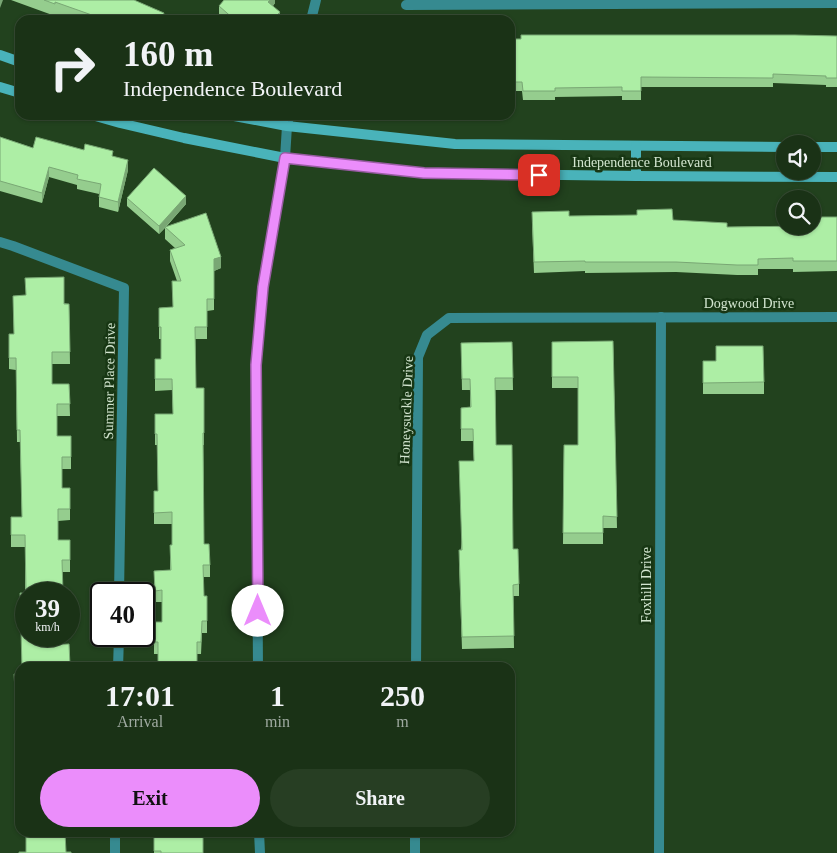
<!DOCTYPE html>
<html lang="en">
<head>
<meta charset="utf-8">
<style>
  :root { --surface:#1a3216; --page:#273e23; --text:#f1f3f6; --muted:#9faaa1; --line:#384d35; --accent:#eb8dfb }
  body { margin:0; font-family:"Times New Roman",serif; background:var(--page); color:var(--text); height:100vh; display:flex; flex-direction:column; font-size:19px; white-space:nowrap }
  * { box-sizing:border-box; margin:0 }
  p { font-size:16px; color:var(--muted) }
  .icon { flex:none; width:28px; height:28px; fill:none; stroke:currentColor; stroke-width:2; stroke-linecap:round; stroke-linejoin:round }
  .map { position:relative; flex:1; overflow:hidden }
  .sheet { position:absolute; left:15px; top:662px; width:500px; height:175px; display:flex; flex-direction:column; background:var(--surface); border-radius:15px; box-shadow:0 1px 4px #0004,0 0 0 1px var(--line) }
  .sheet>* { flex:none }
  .top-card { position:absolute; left:15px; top:15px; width:500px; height:105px; border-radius:15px; box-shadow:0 1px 4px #0004,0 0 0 1px var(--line); background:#1a3216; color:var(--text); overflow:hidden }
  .controls { position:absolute; left:776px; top:135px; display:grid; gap:10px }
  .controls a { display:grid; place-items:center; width:45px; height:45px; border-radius:50%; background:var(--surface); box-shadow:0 1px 4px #0004,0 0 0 1px var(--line); font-size:25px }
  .speed { position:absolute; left:15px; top:582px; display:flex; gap:10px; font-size:25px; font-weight:700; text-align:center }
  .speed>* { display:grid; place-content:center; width:65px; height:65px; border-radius:50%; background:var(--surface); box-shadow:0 1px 4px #0004,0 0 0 1px var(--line); line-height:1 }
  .speed small { font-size:12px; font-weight:400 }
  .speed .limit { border:2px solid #111; border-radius:8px; background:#fff; color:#111 }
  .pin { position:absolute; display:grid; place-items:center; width:42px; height:42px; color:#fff; margin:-21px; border-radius:10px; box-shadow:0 2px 8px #0006 }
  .me { position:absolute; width:55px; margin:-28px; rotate:0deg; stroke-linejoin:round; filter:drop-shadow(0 0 4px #0008) }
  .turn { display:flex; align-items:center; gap:18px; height:105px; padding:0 25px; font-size:22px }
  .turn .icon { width:65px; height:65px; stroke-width:2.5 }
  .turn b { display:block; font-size:35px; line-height:42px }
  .eta { display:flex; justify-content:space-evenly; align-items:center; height:85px; text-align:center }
  .eta b { font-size:30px; font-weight:700; line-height:35px }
  .button { display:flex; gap:10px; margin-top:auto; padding:10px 25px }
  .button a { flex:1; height:58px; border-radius:30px; background:var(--accent); color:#111; font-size:20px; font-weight:700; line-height:58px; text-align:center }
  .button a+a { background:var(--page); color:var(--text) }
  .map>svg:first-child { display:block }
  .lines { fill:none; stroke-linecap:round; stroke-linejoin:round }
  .minor { stroke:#368a90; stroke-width:10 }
  .tertiary { stroke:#368a90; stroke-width:10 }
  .secondary { stroke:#49b3ba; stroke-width:10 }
  .wall { fill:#95cd8e }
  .shaded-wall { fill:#79a774 }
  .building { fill:#adeea5; stroke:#79a774 }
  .route-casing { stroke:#995ca3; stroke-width:12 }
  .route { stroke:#eb8dfb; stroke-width:9 }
  .labels { text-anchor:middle; stroke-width:5; stroke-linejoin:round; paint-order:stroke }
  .street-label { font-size:14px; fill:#d2e5cf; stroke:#183714 }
</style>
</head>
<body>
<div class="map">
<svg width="837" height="853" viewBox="0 0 837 853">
  <rect width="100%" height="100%" fill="#22421e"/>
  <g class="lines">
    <g class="minor">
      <polyline points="406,5 837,3"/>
      <polyline points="0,242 13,246 124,288 119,594"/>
      <polyline points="118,668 119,636"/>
      <polyline points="416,668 418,357 427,335 449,318 837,317"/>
      <polyline points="115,853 115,832"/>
      <polyline points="415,853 415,832"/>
      <polyline points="659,853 661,317"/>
    </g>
    <g class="tertiary">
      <polyline points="311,20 316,0"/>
      <polyline points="258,668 256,365 263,287 285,158 287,126 289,115"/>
      <polyline points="259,832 260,853"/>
    </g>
    <g class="secondary">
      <polyline points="0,55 20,62"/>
      <polyline points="0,87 20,93"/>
      <polyline points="92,115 120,123 184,138 285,158 424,173 636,176 837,177"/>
      <polyline points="229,115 287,126 455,144 785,147"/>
      <polyline points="812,147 837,147"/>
      <polyline points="636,176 636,146"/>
    </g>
  </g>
  <g class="wall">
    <polygon points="11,0 134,0 164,20 73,20 55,14 55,16"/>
    <polygon points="275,0 275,3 273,6 280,20 224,20 219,15 219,6"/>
    <polygon points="837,36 837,87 826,87 826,85 773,83 773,87 641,87 641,100 622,100 622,96 555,97 555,100 523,100 522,91 510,91 510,39"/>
    <polygon points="0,137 33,148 84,150 113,156 128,170 118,212 99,207 99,194 77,189 77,185 49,177 42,203 0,191"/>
    <polygon points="127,198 186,204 166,227 221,268 214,271 214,310 207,311 207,339 195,339 196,388 204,388 204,445 203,445 204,544 210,565 210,577 203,577 204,596 207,596 207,633 202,633 201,654 154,654 154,622 162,622 162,602 155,602 154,571 170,570 170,545 172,545 172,524 154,524 154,491 158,491 157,445 155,445 155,414 173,414 172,390 155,391 155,359 161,359 161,339 159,339 159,308 173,307 177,281 170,261 170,250 175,248 165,239 165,228 159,234 127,206"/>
    <polygon points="569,216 673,220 727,227 812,226 837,217 837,271 793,272 793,269 758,269 758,275 737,275 676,272 585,273 585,271 534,273 532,222"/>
    <polygon points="13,296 69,304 70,364 52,364 52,384 69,384 70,416 57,416 57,436 71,436 71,469 62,469 62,488 70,488 70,520 58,521 58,540 70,540 70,572 62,572 63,593 69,593 69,624 69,594 26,594 49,645 69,644 70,668 22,668 25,593 25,547 11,547 11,517 22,517 20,442 17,442 16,370 9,369 9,334 14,334"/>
    <polygon points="613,341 617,528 603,528 603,544 563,544 564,445 578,445 578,388 552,388 552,342"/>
    <polygon points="512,342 513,390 495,390 496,445 519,584 519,596 513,596 514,648 462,649 459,561 474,461 473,441 461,441 461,408 470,407 470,390 462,390 461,343"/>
    <polygon points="703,361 764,382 764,394 703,394"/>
    <polygon points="14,674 20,674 20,702 15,702"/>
    <polygon points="26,832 70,832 70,835 65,835 26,852"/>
    <polygon points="154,832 210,832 210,834 203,834 203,853 154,853"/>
  </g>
  <g class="shaded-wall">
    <polygon points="0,0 3,0 0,8"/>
    <polygon points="270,0 275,0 275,3 268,12 268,2"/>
    <polygon points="280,12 280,20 273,20"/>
    <polygon points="128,160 128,170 118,212 118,202"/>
    <polygon points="49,167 49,177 42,203 42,193"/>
    <polygon points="186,196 186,204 159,234 159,226"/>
    <polygon points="221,257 221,268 214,271 214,259"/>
  </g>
  <g class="building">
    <polygon points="44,0 134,0 164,13 161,20 106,20 55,2 55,4"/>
    <polygon points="224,0 270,0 268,2 280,12 273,20 235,20 219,6"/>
    <polygon points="521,35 795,35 837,36 837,78 826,78 826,76 773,74 773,78 641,77 641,91 622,91 622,87 555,88 555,91 523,91 522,82 510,82 510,39 521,39"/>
    <polygon points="0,137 33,148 36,137 84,150 85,144 113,151 112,156 128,160 118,202 99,197 101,184 77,179 78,175 49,167 42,193 0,181"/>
    <polygon points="154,168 186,196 159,226 127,198"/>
    <polygon points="672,209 673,220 727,223 727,227 812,226 812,217 837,217 837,261 793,261 793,258 758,259 758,265 737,265 676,262 585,262 585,261 534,262 532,212 569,211 569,216 637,215 637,210"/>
    <polygon points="206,213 221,257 214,259 214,299 207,299 207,327 195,327 196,388 204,388 204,433 203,433 204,544 209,544 210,565 203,565 204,596 207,596 207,621 202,621 201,642 197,642 197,668 158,668 158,642 154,642 154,622 162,622 162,590 155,591 154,571 171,570 170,545 172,545 172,512 154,513 154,491 158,491 157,434 155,434 155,414 173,414 172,379 155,379 155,359 161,359 161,327 159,327 159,308 173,307 172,281 181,281 170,250 185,245 165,227"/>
    <polygon points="64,277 64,304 69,304 70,352 52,352 52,384 69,384 70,404 57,404 57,436 71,436 71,457 62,457 62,488 70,488 70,509 58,509 58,540 70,540 70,560 62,560 63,593 69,593 69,613 69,594 26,594 26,636 49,636 49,645 69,644 70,665 56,665 56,668 22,668 20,593 26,593 25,535 11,535 11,517 22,517 20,430 17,430 16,358 9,358 9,334 14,334 13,296 26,295 25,278"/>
    <polygon points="613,341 617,517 603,516 603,533 563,533 564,445 578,445 578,377 552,377 552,342"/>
    <polygon points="512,342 513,378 495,378 496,445 512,445 513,549 518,549 519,584 513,585 514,636 462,637 459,550 462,550 459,461 474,461 473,429 461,429 461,408 471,407 470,379 462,379 461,343"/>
    <polygon points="716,346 763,346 764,382 703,383 703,361 716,361"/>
    <polygon points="14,674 20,674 20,690 15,690"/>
    <polygon points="26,832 65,832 66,852 71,852 71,853 19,853 19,852 26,852"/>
    <polygon points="154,832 203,832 203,853 161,853 161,851 154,851"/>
  </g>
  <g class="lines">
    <defs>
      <polyline id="route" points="258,611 256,365 263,287 285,158 424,173 539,175"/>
    </defs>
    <use href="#route" class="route-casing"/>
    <use href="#route" class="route"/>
  </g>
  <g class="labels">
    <g class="street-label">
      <text x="642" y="167">Independence Boulevard</text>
      <text x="749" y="308">Dogwood Drive</text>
      <text transform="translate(109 381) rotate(-89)" y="5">Summer Place Drive</text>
      <text transform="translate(406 410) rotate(-88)" y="5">Honeysuckle Drive</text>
      <text transform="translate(646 585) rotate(-90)" y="5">Foxhill Drive</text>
    </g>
  </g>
</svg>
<div class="controls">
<a><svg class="icon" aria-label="sound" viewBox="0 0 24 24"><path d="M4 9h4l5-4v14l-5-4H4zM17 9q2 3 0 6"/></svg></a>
<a><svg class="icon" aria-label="search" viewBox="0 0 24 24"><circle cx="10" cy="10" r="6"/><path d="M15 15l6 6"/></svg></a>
</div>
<div class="speed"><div>39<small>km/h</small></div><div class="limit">40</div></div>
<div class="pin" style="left:539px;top:175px;background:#d93025"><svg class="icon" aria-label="arrive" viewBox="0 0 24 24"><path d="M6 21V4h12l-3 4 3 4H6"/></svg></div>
<svg class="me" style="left:258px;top:611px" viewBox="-20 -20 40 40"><circle r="19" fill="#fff"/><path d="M0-13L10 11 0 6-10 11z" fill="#eb8dfb"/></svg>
<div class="top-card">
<div class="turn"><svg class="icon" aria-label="right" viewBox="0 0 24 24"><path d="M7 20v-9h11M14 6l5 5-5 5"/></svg><div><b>160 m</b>Independence Boulevard</div></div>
</div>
<section class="sheet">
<div class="eta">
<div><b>17:01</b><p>Arrival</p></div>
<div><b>1</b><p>min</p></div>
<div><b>250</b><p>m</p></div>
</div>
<div class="button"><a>Exit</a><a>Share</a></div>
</section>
</div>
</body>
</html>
